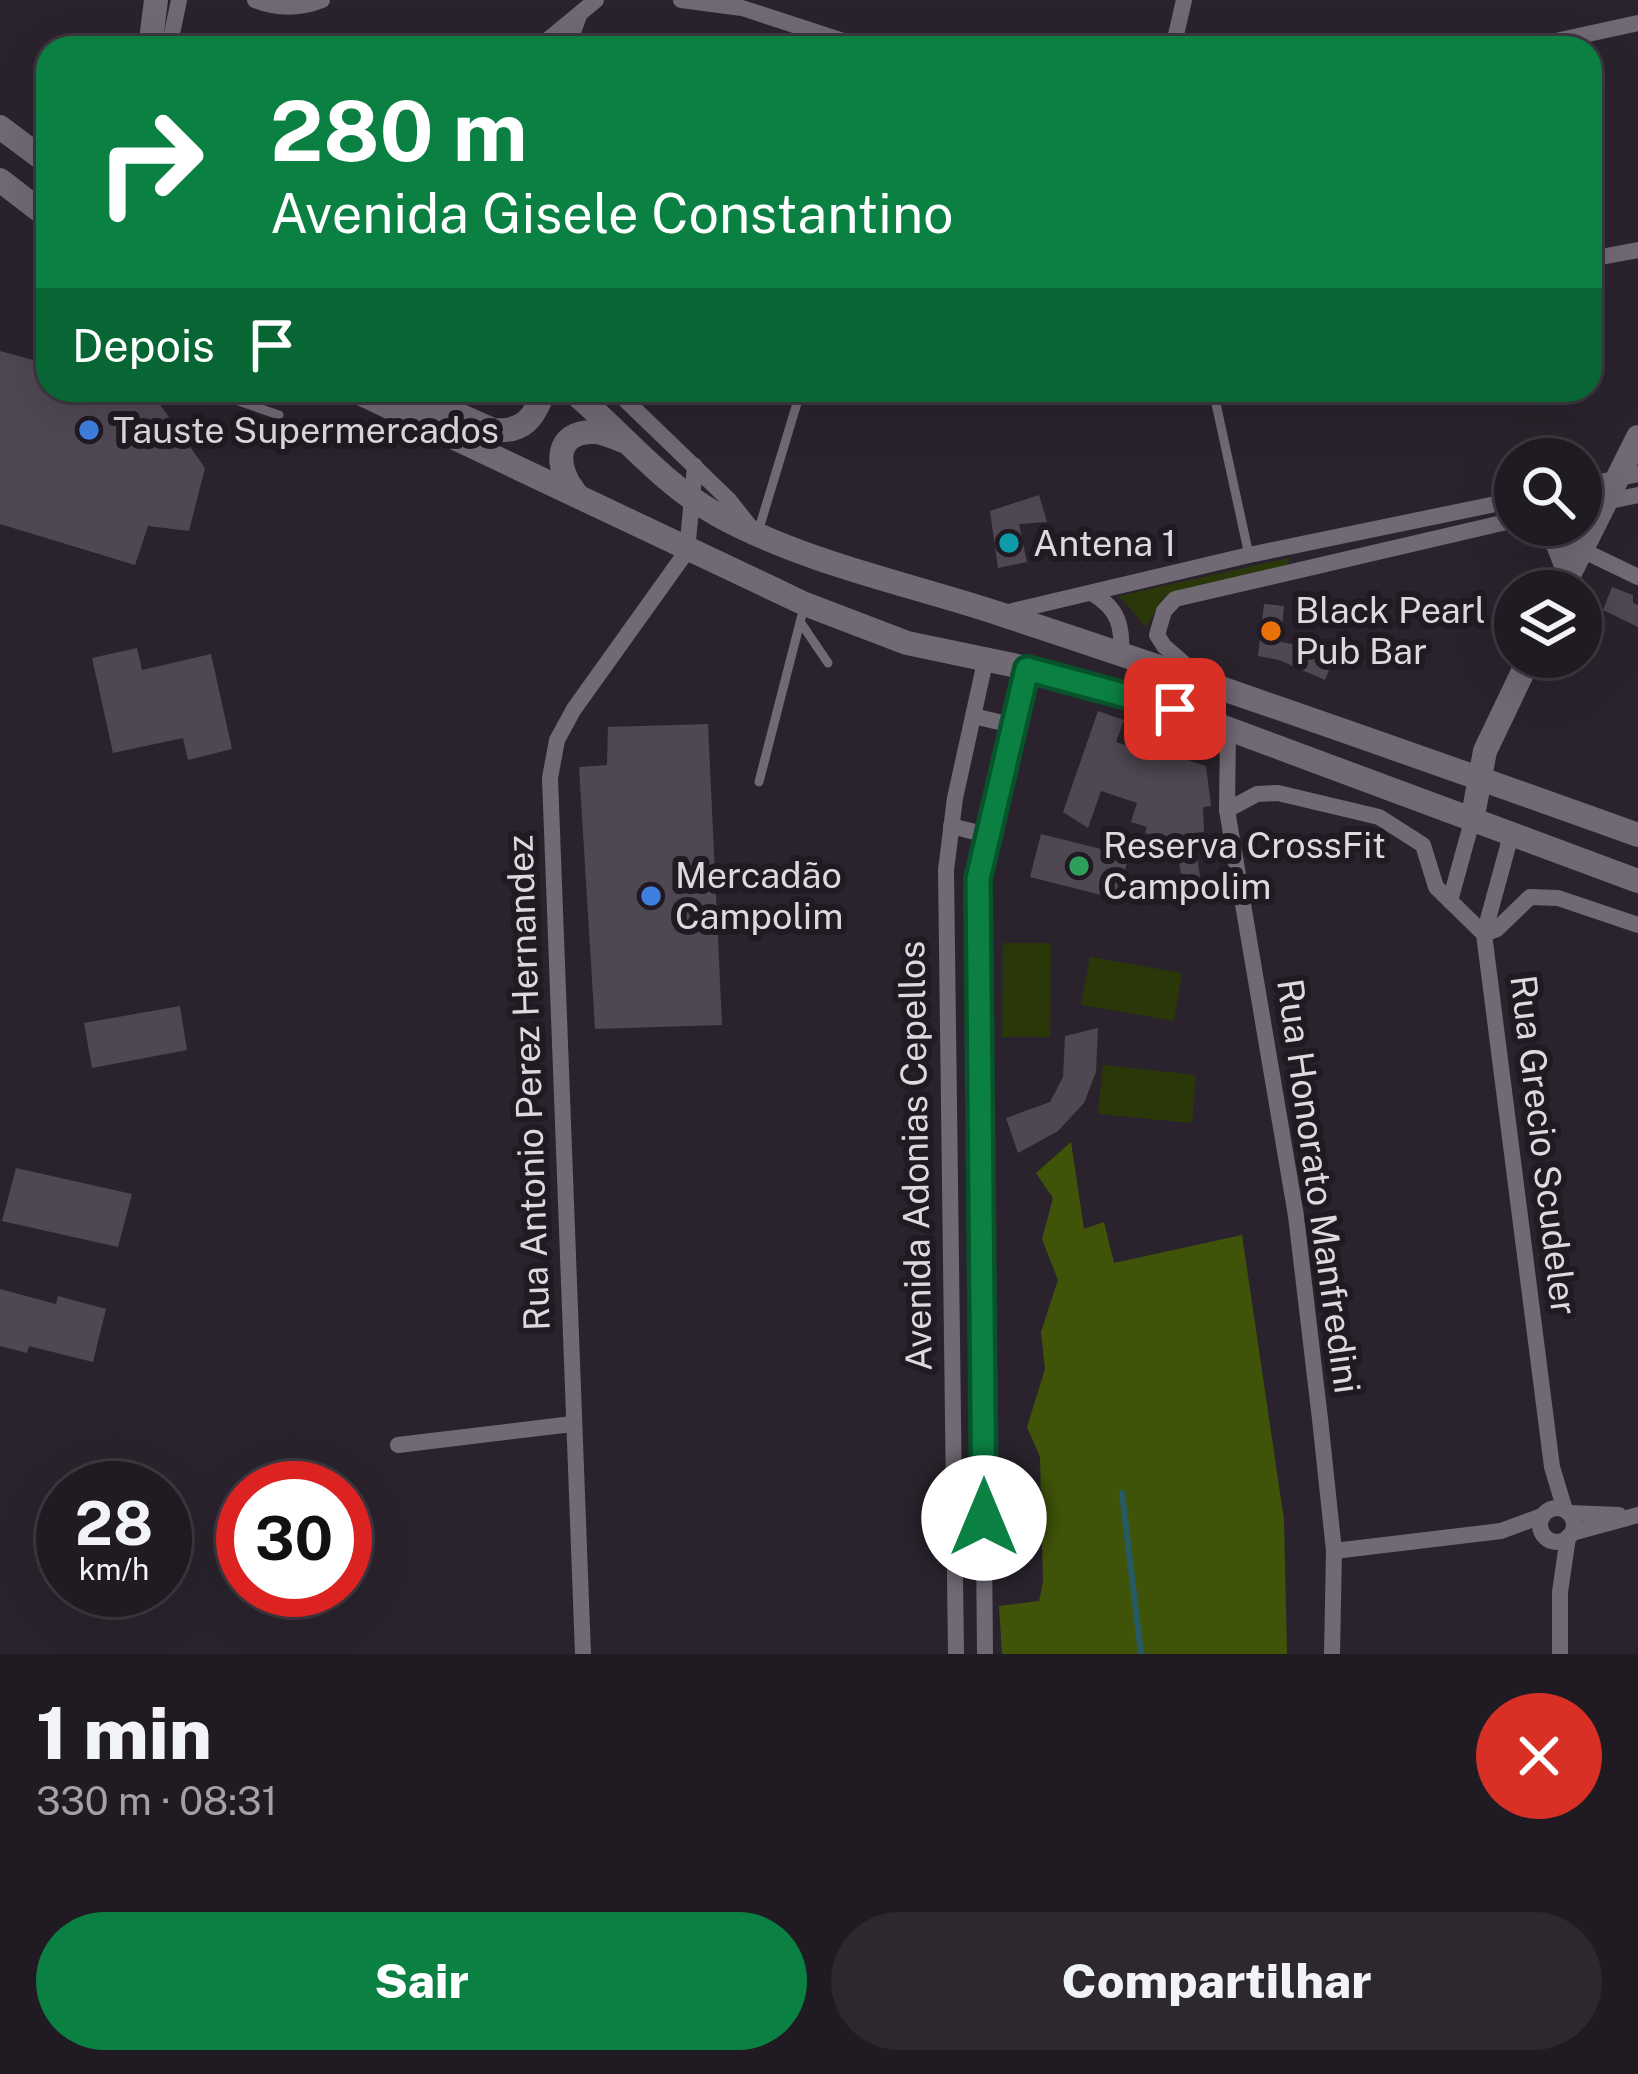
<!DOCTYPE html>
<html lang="pt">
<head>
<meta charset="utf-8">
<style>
  :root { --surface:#201a22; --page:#2d272f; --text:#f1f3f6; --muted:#a2a1a5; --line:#3d3840; --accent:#0b8043 }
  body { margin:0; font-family:"Public Sans",sans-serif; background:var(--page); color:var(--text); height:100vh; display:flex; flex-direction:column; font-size:45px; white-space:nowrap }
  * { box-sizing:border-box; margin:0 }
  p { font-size:39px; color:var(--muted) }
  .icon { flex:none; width:66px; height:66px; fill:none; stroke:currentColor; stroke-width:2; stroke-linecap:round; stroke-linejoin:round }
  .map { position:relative; height:1654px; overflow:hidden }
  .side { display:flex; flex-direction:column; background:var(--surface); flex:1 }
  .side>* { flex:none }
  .guide { position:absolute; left:36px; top:36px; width:1566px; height:366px; border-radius:36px; box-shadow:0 12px 48px #0002,0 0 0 3px var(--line); background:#0b8043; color:#fff; overflow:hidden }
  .tools { position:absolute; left:1494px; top:438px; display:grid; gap:24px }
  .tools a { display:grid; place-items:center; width:108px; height:108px; border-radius:50%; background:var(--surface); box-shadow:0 12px 48px #0002,0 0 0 3px var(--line); font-size:60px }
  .speed { position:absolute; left:36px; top:1461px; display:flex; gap:24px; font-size:60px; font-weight:700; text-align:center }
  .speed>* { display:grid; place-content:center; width:156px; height:156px; border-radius:50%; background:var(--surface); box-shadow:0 12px 48px #0002,0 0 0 3px var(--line); line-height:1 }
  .speed small { font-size:30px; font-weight:400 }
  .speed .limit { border:18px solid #d22; background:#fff; color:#111 }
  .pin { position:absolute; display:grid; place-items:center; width:102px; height:102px; color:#fff; margin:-51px; border-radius:24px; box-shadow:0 6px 18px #0006 }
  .me { position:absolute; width:132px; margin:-66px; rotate:0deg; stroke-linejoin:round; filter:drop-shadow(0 0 9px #0008) }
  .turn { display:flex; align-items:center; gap:42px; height:252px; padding:0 36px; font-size:54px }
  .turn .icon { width:156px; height:156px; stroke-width:2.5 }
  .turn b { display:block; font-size:84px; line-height:102px }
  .then { display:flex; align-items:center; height:114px; padding:0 36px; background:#0003; gap:24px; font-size:45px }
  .round { display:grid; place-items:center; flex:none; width:126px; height:126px; border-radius:63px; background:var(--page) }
  .headline { display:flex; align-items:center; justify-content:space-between; height:204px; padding:0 36px }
  h1 { font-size:72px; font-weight:800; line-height:90px }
  .primary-button { display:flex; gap:24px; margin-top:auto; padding:24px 36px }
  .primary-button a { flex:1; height:138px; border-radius:72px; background:var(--accent); color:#fff; font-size:48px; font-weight:800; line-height:138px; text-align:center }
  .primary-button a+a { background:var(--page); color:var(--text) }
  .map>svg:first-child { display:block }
  .green { fill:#2a3809 }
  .forest { fill:#405409 }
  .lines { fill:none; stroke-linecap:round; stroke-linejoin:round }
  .stream { stroke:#255b65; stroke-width:6 }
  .building { fill:#4f4752 }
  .lane { stroke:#716974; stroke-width:9 }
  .street { stroke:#716974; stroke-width:16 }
  .secondary { stroke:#716974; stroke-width:24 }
  .route-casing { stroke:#07532c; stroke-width:30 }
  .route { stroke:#0b8043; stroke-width:21 }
  .shop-dot { fill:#3f7fe0; stroke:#211a23; stroke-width:4.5 }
  .culture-dot { fill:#0f9aa8; stroke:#211a23; stroke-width:4.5 }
  .food-dot { fill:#e8710a; stroke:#211a23; stroke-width:4.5 }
  .leisure-dot { fill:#2e9e5b; stroke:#211a23; stroke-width:4.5 }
  .labels { text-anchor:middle; stroke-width:12; stroke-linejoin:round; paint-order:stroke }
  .poi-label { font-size:36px; fill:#ded9df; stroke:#211a23; text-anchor:start }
  .street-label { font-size:36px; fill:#ded9df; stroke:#211a23 }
</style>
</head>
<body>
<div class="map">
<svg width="1638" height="1654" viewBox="0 0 1638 1654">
  <rect width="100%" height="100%" fill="#2a232d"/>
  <g class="green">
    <polygon points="1289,558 1287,566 1175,592 1163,598 1146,627 1119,596"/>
    <polygon points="1003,943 1051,943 1050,1037 1002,1037"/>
    <polygon points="1090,957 1182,973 1174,1021 1081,1005"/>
    <polygon points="1103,1065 1196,1075 1192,1123 1098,1114"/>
  </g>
  <polygon class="forest" points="1071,1142 1084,1229 1104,1222 1114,1263 1242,1235 1284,1520 1287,1654 1002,1654 999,1606 1039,1601 1043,1582 1040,1457 1027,1427 1045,1369 1041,1332 1058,1280 1042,1239 1053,1198 1036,1173"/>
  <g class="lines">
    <polyline class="stream" points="1122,1493 1141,1654"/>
  </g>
  <g class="building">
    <polygon points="0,351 48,364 48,390 151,392 205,468 189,531 148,526 135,565 0,524"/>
    <polygon points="1039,495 1047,522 1019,524 1027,562 998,568 990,511"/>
    <polygon points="1612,587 1633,595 1633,603 1638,605 1638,627 1603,610"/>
    <polygon points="1264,604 1284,606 1281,642 1336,652 1325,680 1279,660 1258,656"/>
    <polygon points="137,648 142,670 211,654 232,749 188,760 183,738 113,753 92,658"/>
    <polygon points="1098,711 1124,720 1116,742 1151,754 1163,729 1178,733 1176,756 1206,766 1211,806 1203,807 1204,832 1194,833 1201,885 1183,887 1176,843 1145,833 1147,827 1131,822 1137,803 1101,791 1088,828 1063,812"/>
    <polygon points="708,724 722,1025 595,1029 579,767 607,765 608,727"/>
    <polygon points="1041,834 1129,856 1117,899 1030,877"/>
    <polygon points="180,1006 187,1050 92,1068 84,1023"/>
    <polygon points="1098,1028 1096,1072 1084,1103 1058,1131 1018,1153 1006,1118 1050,1102 1063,1077 1065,1036"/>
    <polygon points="16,1168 132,1194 118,1247 2,1221"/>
    <polygon points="0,1289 56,1304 58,1296 106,1309 93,1362 29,1346 27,1353 0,1346"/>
  </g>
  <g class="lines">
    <g class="lane">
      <polyline points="1213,390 1249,555"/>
      <polyline points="215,393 279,415"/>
      <polyline points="758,532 801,390"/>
      <polyline points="801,623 828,663"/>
      <polyline points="759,782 804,607"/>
    </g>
    <g class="street">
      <path d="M255 0C277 9 299 9 322 0"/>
      <polyline points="681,0 742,8 865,48"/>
      <polyline points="169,48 179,0"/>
      <polyline points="538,48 596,0"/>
      <polyline points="567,48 579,16"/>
      <polyline points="1173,48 1184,0"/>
      <polyline points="1524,48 1638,23"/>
      <polyline points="1590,259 1638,250"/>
      <polyline points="615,390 729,500 752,529"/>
      <polyline points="964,390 969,390"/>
      <polyline points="1581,486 1638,474"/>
      <polyline points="1581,507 1638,495"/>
      <polyline points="1580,549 1638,577"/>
      <path d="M1092 593C1119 609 1123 627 1121 657"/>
      <polyline points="1000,614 1249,555 1515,500"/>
      <polyline points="1196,674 1164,646 1157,635 1164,611 1175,599 1515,520"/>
      <polyline points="973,716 1012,725"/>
      <polyline points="1228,730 1227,810 1296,1216 1320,1419 1334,1551 1332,1654"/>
      <polyline points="1227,810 1257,794 1278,793 1379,817 1423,845 1436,887 1484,934 1497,929 1530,897 1558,898 1638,925"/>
      <polyline points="951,826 987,835"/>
      <polyline points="1511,835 1484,934 1552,1467 1565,1510"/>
      <polyline points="1450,901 1472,821"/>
      <polyline points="398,1445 572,1424"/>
      <circle cx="1557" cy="1525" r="17"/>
      <polyline points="1569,1513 1619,1515"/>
      <polyline points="1572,1533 1638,1515"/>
      <polyline points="1334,1551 1501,1531 1542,1516"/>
      <polyline points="583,1654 550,778 557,740 574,709 687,551 695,466"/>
      <polyline points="956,1654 946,870 955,798 985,662"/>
      <polyline points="985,1654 978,879 1027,669"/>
      <polyline points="1560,1654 1560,1592 1568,1537"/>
    </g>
    <g class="secondary">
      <polyline points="150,48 156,0"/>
      <polyline points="0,127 48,163"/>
      <polyline points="0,180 48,217"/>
      <polyline points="353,390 805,604 907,643 1051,673 1175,709 1638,881"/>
      <path d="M402 390 493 430C524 433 535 417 544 390"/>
      <path d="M571 390C620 431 660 482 716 514 804 563 906 583 1000 614 1214 684 1426 759 1638 835"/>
      <path d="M574 491C555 467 554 431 594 432 603 432 615 438 624 441"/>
      <polyline points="1534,525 1557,542 1569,573"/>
      <polyline points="1561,591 1638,437"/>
      <polyline points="1472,821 1485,751 1530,657"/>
    </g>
  </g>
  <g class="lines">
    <defs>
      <polyline id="route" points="984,1518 978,879 1027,669 1175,709"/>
    </defs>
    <use href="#route" class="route-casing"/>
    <use href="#route" class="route"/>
  </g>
  <g class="shop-dot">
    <circle cx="89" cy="430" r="12"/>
    <circle cx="651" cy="896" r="12"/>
  </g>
  <circle class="culture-dot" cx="1009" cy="543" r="12"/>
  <circle class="food-dot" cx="1271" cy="631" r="12"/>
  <circle class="leisure-dot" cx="1079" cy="866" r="12"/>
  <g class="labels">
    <g class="poi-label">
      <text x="113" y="443">Tauste Supermercados</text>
      <text x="1033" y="556">Antena 1</text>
      <text x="1295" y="623">Black Pearl<tspan x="1295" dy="41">Pub Bar</tspan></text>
      <text x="1103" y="858">Reserva CrossFit<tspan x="1103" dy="41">Campolim</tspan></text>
      <text x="675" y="888">Mercadão<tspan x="675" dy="41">Campolim</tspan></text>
    </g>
    <g class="street-label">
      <text transform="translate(528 1083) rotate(-92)" y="13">Rua Antonio Perez Hernandez</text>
      <text transform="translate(1544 1145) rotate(83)" y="13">Rua Grecio Scudeler</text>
      <text transform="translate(915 1156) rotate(-91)" y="13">Avenida Adonias Cepellos</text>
      <text transform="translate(1319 1186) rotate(82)" y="13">Rua Honorato Manfredini</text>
    </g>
  </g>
</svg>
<div class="tools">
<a><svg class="icon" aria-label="search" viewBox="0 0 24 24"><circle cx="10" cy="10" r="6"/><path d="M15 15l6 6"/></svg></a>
<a><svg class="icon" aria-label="layers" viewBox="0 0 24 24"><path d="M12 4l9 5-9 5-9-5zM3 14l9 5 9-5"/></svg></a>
</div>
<div class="speed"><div>28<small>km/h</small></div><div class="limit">30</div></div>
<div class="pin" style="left:1175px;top:709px;background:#d93025"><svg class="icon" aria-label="arrive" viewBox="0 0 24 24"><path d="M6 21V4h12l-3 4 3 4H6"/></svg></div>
<svg class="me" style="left:984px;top:1518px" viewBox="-20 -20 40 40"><circle r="19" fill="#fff"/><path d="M0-13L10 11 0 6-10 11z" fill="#0b8043"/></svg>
<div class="guide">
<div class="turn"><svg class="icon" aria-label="right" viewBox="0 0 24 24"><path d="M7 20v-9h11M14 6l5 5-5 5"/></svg><div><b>280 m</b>Avenida Gisele Constantino</div></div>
<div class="then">Depois<svg class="icon" aria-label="arrive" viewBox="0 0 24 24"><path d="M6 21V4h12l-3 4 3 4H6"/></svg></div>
</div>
</div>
<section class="side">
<div class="headline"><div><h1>1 min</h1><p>330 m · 08:31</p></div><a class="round" style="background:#d93025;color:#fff"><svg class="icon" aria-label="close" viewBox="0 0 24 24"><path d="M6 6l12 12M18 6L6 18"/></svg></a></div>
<div class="primary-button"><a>Sair</a><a>Compartilhar</a></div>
</section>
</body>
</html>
